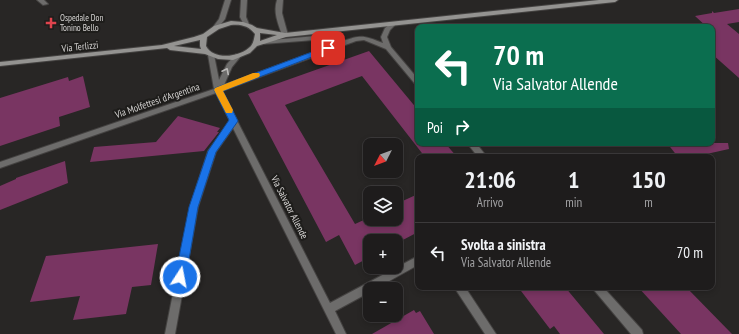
<!DOCTYPE html>
<html lang="it">
<head>
<meta charset="utf-8">
<style>
  :root { --surface:#1e1c1c; --page:#2b2929; --text:#f1f3f6; --muted:#a1a1a3; --line:#3c3a3b }
  body { margin:0; font-family:"PT Sans Narrow",sans-serif; background:var(--page); color:var(--text); height:100vh; display:flex; flex-direction:column; font-size:15px; white-space:nowrap }
  * { box-sizing:border-box; margin:0 }
  p { font-size:13px; color:var(--muted) }
  .icon { flex:none; width:22px; height:22px; fill:none; stroke:currentColor; stroke-width:2; stroke-linecap:round; stroke-linejoin:round }
  .map { position:relative; flex:1; overflow:hidden }
  .panel { position:absolute; left:415px; top:154px; width:300px; height:136px; display:flex; flex-direction:column; background:var(--surface); border-radius:8px; box-shadow:0 2px 6px #0003,0 0 0 1px var(--line) }
  .panel>* { flex:none }
  .banner { position:absolute; left:415px; top:24px; width:300px; height:122px; border-radius:8px; box-shadow:0 2px 6px #0003,0 0 0 1px var(--line); background:#0b6e4f; color:#fff; overflow:hidden }
  .needle { width:26px; rotate:228deg }
  .fabs { position:absolute; left:363px; top:138px; display:grid; gap:8px }
  .fabs a { display:grid; place-items:center; width:40px; height:40px; border-radius:8px; background:var(--surface); box-shadow:0 2px 6px #0003,0 0 0 1px var(--line); font-size:20px }
  .pin { position:absolute; display:grid; place-items:center; width:34px; height:34px; color:#fff; margin:-17px; border-radius:8px; box-shadow:0 2px 6px #0006 }
  .me { position:absolute; width:44px; margin:-22px; rotate:11deg; stroke-linejoin:round; filter:drop-shadow(0 0 3px #0008) }
  .turn { display:flex; align-items:center; gap:14px; height:84px; padding:0 12px; font-size:18px }
  .turn .icon { width:52px; height:52px; stroke-width:2.5 }
  .turn b { display:block; font-size:28px; line-height:34px }
  .then { display:flex; align-items:center; height:38px; padding:0 12px; background:#0003; gap:8px; font-size:15px }
  .eta { display:flex; justify-content:space-evenly; align-items:center; height:68px; text-align:center }
  .eta b { font-size:24px; font-weight:800; line-height:28px }
  ul { padding:0; list-style:none }
  li { display:flex; align-items:center; gap:12px; height:60px; padding:0 12px; border-top:1px solid var(--line) }
  li div { flex:1 }
  li b { display:block; font-size:15px }
  li em { font-style:normal }
  .map>svg:first-child { display:block }
  .building { fill:#793562 }
  .lines { fill:none; stroke-linecap:round; stroke-linejoin:round }
  .lane-casing { stroke:#444241; stroke-width:2 }
  .street-casing { stroke:#444241; stroke-width:2 }
  .secondary-casing { stroke:#444241; stroke-width:2 }
  .lane { fill:#6d6c6b; fill-rule:evenodd }
  .street { fill:#6d6c6b; fill-rule:evenodd }
  .secondary { fill:#949391; fill-rule:evenodd }
  .oneway { stroke:#bbb9b8 }
  .route { fill:#1a73e8; stroke:#114b97 }
  .slow { fill:#f59e0b }
  .health-dot { fill:#e0444e; stroke:#1e1d1b; stroke-width:1.5 }
  .labels { text-anchor:middle; stroke-width:4; stroke-linejoin:round; paint-order:stroke }
  .far-poi-label { font-size:9px; fill:#d5d3d2; stroke:#1e1d1b; text-anchor:start }
  .street-label { font-size:10px; fill:#d5d3d2; stroke:#1e1d1b }
</style>
</head>
<body>
<div class="map">
<svg width="739" height="334" viewBox="0 0 739 334">
  <rect width="100%" height="100%" fill="#282625"/>
  <g class="building">
    <polygon points="739,9 739,22 727,24 739,34 739,78 712,54 712,27 707,27 695,16 712,13 712,11 714,13"/>
    <polygon points="369,51 418,110 418,143 445,143 457,157 425,157 362,76 285,105 355,224 366,219 396,219 396,204 418,194 418,232 401,241 370,241 370,257 355,265 339,235 326,242 248,94"/>
    <polygon points="83,76 90,107 59,117 60,126 0,146 0,98 68,77 69,81"/>
    <polygon points="178,116 220,128 217,132 219,132 204,151 90,162 94,147 156,142"/>
    <polygon points="667,143 728,143 729,149 693,157 678,157"/>
    <polygon points="65,161 68,183 0,210 0,186 16,179 16,178"/>
    <polygon points="158,244 151,285 132,287 126,314 73,320 80,296 30,302 46,256"/>
    <polygon points="518,287 565,287 604,334 560,334 554,326 550,329"/>
    <polygon points="638,287 686,287 732,334 681,334"/>
    <polygon points="414,310 416,313 420,311 434,334 372,334"/>
  </g>
  <g class="lines">
    <defs>
      <polygon id="lane" points="37,0 44,0 48,4 43,5"/>
      <g id="street">
        <polygon points="225,0 231,0 225,19 218,28 214,28 213,27 219,19"/>
        <polygon points="241,0 247,0 246,17 249,24 246,26 244,25 240,17"/>
        <path d="M277 0H283L282 13 288 35 285 37 282 35C278 23 273 12 277 0Z"/>
        <path d="M393 22 396 24 390 30 387 37 391 47 418 79V85H416L386 49 364 40 356 41 222 91 330 303 418 256V265L375 289H370V292L335 311 346 334H336L233 128 216 152 198 207 175 334H165L190 207 208 151 230 121 216 93 0 168V162L214 89 208 55 209 53H213L214 55 219 80 227 64 236 54H240L241 56 232 67 224 85 338 43 335 41 327 39 263 44 261 43V41L327 35 339 38 343 41C362 34 365 36 383 43L381 37 385 28Z"/>
        <polygon points="467,143 476,143 487,157 478,157"/>
        <polygon points="454,287 465,287 496,334 485,334"/>
        <polygon points="592,287 603,287 642,330 643,334 631,334 594,290"/>
      </g>
      <path id="secondary" d="M599 0H618L615 2 286 37 257 46 250 53 233 60 218 59 205 54 170 50 167 48 0 66V62L162 45 194 37 203 34 214 26 231 21 243 22 252 25 257 28 285 33ZM231 25C241 24 249 26 255 34 254 38 254 42 251 46 241 57 214 61 206 46L207 37 219 29ZM260 33 277 35 260 41ZM200 40V46L201 49 174 46Z"/>
    </defs>
    <use href="#lane" class="lane-casing"/>
    <use href="#street" class="street-casing"/>
    <use href="#secondary" class="secondary-casing"/>
    <use href="#lane" class="lane"/>
    <use href="#street" class="street"/>
    <use href="#secondary" class="secondary"/>
  </g>
  <defs><path id="oneway-chevron" d="M-2-3.5L2.5 0L-2 3.5" fill="none" stroke-width="1.6" stroke-linecap="round" stroke-linejoin="round"/></defs>
  <use class="oneway" href="#oneway-chevron" transform="translate(226 71) rotate(-63)"/>
  <polygon class="route" points="328,46 331,48 330,50 223,91 238,121 216,152 198,207 186,277 184,281 180,283 176,281 175,277 189,207 208,151 229,120 214,90 215,88"/>
  <polygon class="slow" points="253,73 259,73 260,75 259,77 223,91 233,110 232,113 226,113 214,90 215,88"/>
  <path class="health-dot" d="M49 17h4v4h4v4h-4v4h-4v-4h-4v-4h4z"/>
  <g class="labels">
    <g class="far-poi-label">
      <text x="60" y="21">Ospedale Don<tspan x="60" dy="10">Tonino Bello</tspan></text>
    </g>
    <g class="street-label">
      <text transform="translate(80 46) rotate(-6)" y="4">Via Terlizzi</text>
      <text transform="translate(157 100) rotate(-19)" y="4">Via Molfettesi d'Argentina</text>
      <text transform="translate(290 207) rotate(63)" y="4">Via Salvator Allende</text>
    </g>
  </g>
</svg>
<div class="fabs">
<a><svg class="needle" viewBox="-14 -14 28 28"><path d="M0-13l5 13h-10z" fill="#e53935"/><path d="M0 13l5-13h-10z" fill="#a1a1a3"/></svg></a>
<a><svg class="icon" aria-label="layers" viewBox="0 0 24 24"><path d="M12 4l9 5-9 5-9-5zM3 14l9 5 9-5"/></svg></a>
<a>+</a>
<a>−</a>
</div>
<div class="pin" style="left:328px;top:48px;background:#d93025"><svg class="icon" aria-label="arrive" viewBox="0 0 24 24"><path d="M6 21V4h12l-3 4 3 4H6"/></svg></div>
<svg class="me" style="left:180px;top:277px" viewBox="-20 -20 40 40"><circle r="17" fill="#1a73e8" stroke="#fff" stroke-width="3"/><path d="M0-11L8 9 0 5-8 9z" fill="#fff"/></svg>
<div class="banner">
<div class="turn"><svg class="icon" aria-label="left" viewBox="0 0 24 24"><path d="M17 20v-9H6M10 6l-5 5 5 5"/></svg><div><b>70 m</b>Via Salvator Allende</div></div>
<div class="then">Poi<svg class="icon" aria-label="right" viewBox="0 0 24 24"><path d="M7 20v-9h11M14 6l5 5-5 5"/></svg></div>
</div>
<section class="panel">
<div class="eta">
<div><b>21:06</b><p>Arrivo</p></div>
<div><b>1</b><p>min</p></div>
<div><b>150</b><p>m</p></div>
</div>
<ul>
<li><svg class="icon" aria-label="left" viewBox="0 0 24 24"><path d="M17 20v-9H6M10 6l-5 5 5 5"/></svg><div><b>Svolta a sinistra</b><p>Via Salvator Allende</p></div><em>70 m</em></li>
</ul>
</section>
</div>
</body>
</html>
